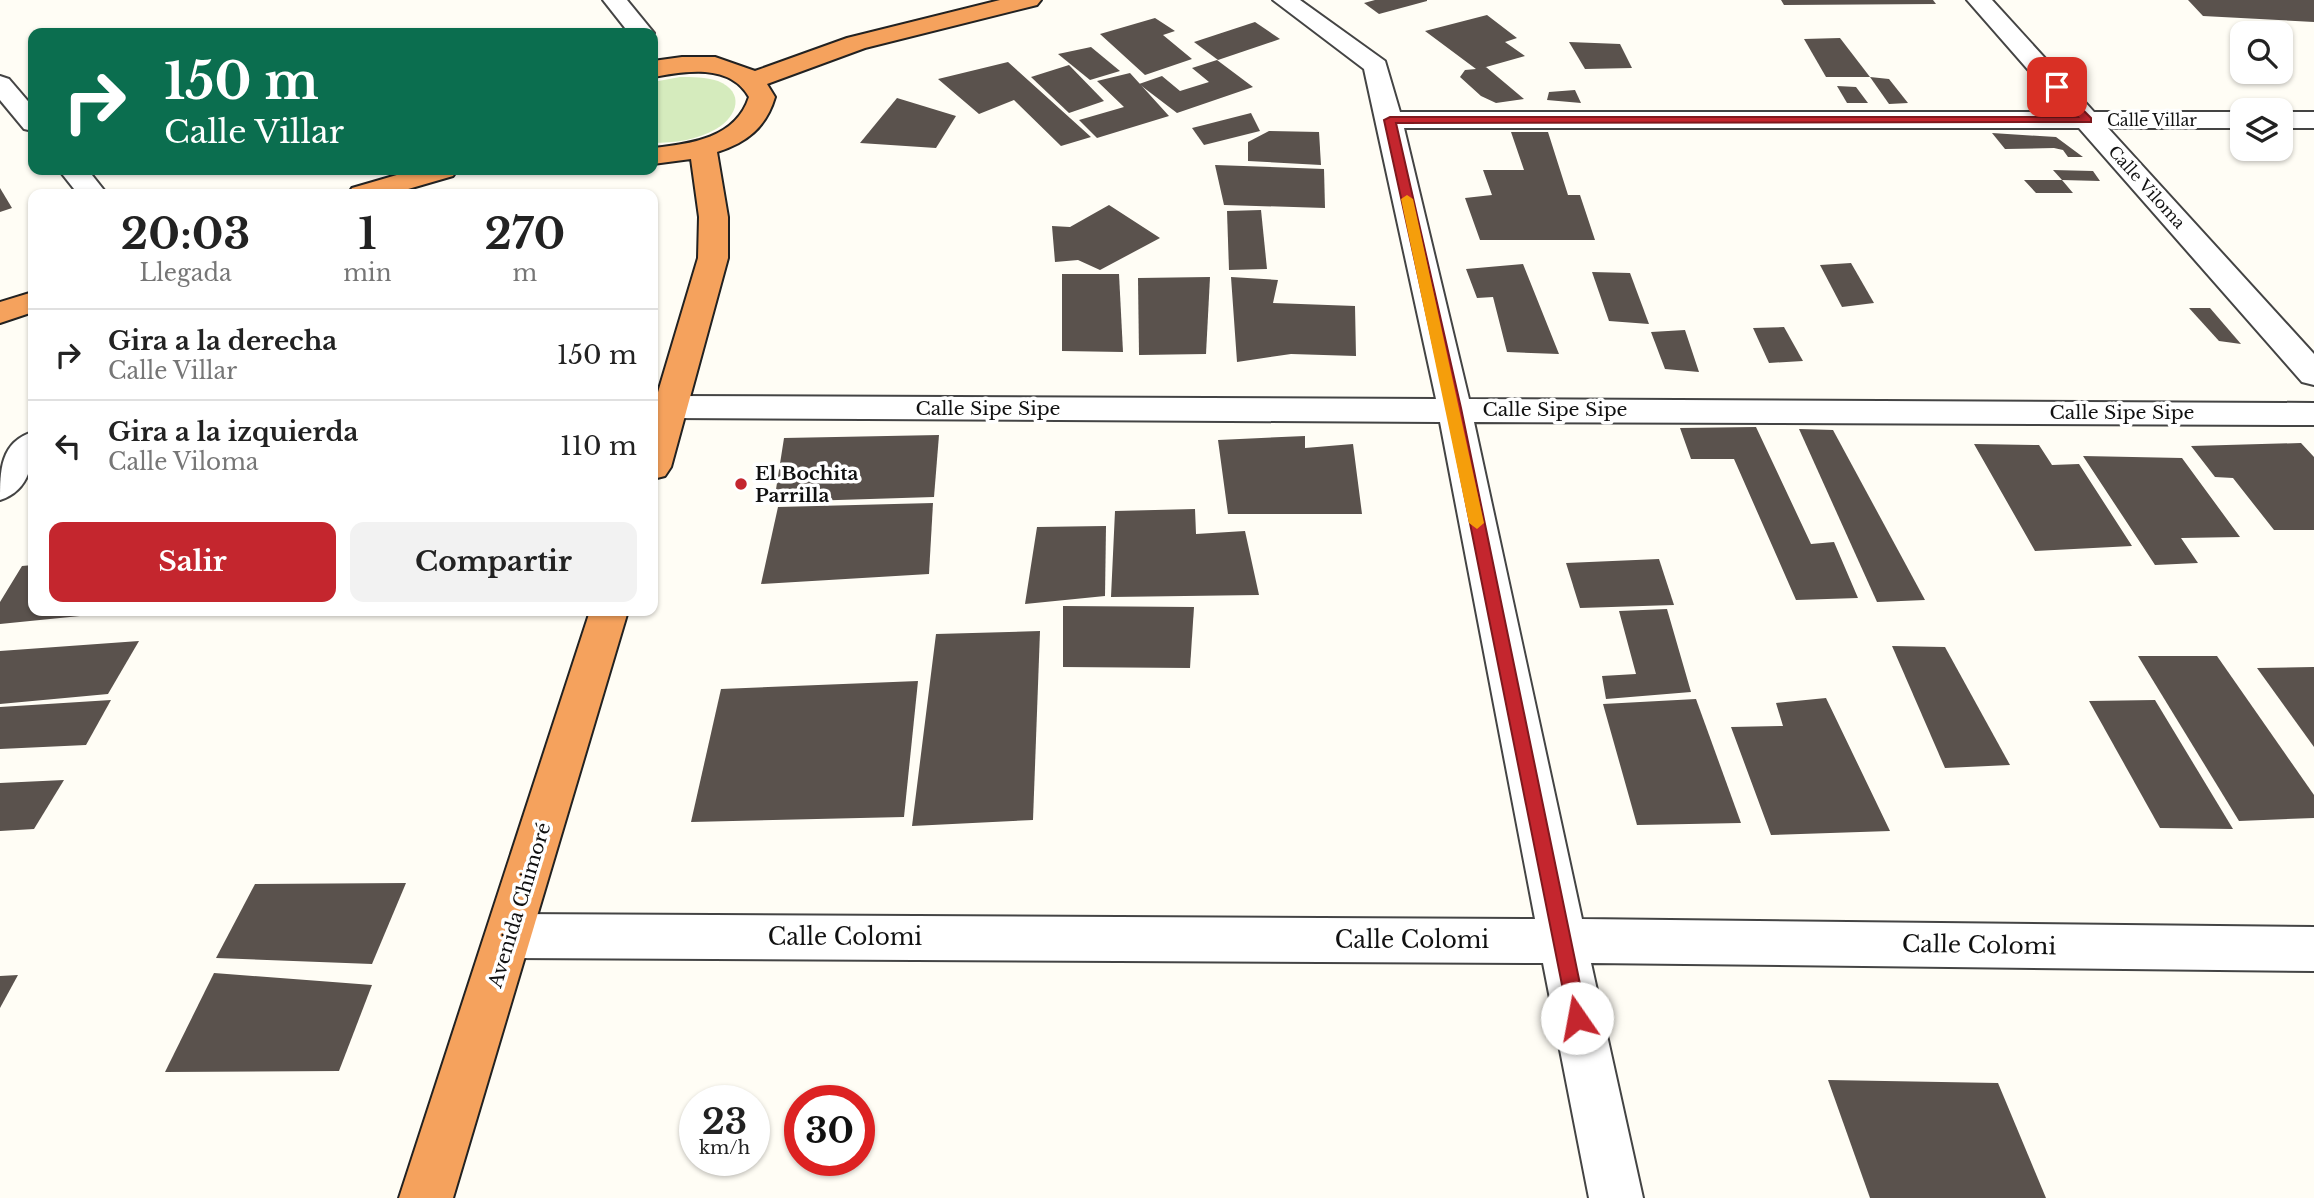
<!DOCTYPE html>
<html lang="es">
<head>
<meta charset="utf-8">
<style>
  :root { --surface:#fff; --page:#f2f2f2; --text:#222; --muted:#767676; --line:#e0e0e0; --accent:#c4262e }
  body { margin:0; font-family:"Libre Baskerville",serif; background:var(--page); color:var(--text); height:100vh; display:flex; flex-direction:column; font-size:26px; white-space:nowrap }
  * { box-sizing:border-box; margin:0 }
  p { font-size:23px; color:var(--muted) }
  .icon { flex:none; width:38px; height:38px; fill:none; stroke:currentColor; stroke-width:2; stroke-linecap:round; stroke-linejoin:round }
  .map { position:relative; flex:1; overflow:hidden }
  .sheet { position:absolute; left:28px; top:189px; width:630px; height:427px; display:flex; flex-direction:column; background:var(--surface); border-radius:14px; box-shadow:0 2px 5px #0004 }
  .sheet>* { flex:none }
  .guide { position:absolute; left:28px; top:28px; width:630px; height:147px; border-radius:14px; box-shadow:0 2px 5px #0004; background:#0b6e4f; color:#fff; overflow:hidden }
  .buttons { position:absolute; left:2230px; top:21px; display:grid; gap:14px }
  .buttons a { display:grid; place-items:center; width:63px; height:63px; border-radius:14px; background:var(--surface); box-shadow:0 2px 5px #0004; font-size:35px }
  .speed { position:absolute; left:679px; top:1085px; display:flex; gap:14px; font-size:35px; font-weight:700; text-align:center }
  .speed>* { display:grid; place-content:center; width:91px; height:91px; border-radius:50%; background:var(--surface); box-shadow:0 2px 5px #0004; line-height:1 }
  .speed small { font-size:18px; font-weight:400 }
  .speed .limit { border:10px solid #d22; background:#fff; color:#111 }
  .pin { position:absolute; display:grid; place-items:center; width:60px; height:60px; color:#fff; margin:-30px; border-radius:14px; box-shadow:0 4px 10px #0006 }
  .me { position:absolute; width:77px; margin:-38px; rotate:348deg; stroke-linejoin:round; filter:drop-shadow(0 0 5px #0008) }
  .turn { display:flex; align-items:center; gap:24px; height:147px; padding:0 21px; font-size:32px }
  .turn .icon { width:91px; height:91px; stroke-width:2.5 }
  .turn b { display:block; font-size:49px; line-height:60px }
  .eta { display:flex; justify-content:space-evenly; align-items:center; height:119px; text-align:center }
  .eta b { font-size:42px; font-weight:700; line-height:49px }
  .action { display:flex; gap:14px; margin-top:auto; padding:14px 21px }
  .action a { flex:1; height:80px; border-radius:14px; background:var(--accent); color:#fff; font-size:28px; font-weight:700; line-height:80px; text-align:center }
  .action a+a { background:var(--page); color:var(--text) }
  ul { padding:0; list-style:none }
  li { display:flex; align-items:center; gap:21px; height:91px; padding:0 21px; border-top:2px solid var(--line) }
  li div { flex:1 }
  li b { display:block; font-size:26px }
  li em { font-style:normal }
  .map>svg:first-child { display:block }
  .green { fill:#d5ebbd }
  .building { fill:#5a524d }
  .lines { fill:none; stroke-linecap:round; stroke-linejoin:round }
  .street-casing { stroke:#444; stroke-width:4 }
  .highway-casing { stroke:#222; stroke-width:4 }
  .street { fill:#fff; fill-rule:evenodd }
  .highway { fill:#f5a25d; fill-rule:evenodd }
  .route { fill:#c4262e; stroke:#7f191e; stroke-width:2 }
  .slow { fill:#f59e0b }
  .poi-dot { fill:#c4262e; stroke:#fff; stroke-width:2.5 }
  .labels { text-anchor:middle; stroke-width:7; stroke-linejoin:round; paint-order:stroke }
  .far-street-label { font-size:16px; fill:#111; stroke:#fff }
  .street-label { font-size:19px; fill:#111; stroke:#fff }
  .poi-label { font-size:19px; font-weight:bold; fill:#111; stroke:#fff; text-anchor:start }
  .near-street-label { font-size:23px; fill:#111; stroke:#fff }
</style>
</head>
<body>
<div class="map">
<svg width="2314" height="1198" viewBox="0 0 2314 1198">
  <rect width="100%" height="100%" fill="#fffdf5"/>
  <path class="green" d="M680 77C692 77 706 77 718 81 745 92 738 116 716 129 697 140 674 143 653 143V82Z"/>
  <g class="building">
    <polygon points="1375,0 1427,0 1427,1 1379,14 1364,3"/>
    <polygon points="1781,0 1933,0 1936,4 1784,5"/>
    <polygon points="2188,0 2314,0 2314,22 2203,16"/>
    <polygon points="1487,15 1517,38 1505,42 1525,56 1479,69 1486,67 1524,99 1496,103 1481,96 1460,77 1465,70 1476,69 1425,31"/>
    <polygon points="1155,18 1175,31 1163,35 1192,59 1145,75 1100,34"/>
    <polygon points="1255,22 1280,39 1218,60 1194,42"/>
    <polygon points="1840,38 1870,77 1826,77 1804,39"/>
    <polygon points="1569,42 1620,44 1632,68 1585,69"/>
    <polygon points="1091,47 1120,71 1090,80 1058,54"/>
    <polygon points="1217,60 1253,87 1177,113 1139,84 1162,76 1180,91 1209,82 1192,68"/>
    <polygon points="1008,62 1091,137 1061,146 1014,100 979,114 938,79"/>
    <polygon points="1069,65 1104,101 1069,113 1031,77"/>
    <polygon points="1130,73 1169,116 1097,138 1079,120 1124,107 1097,81"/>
    <polygon points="1870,77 1889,79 1908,103 1889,104"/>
    <polygon points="1837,86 1856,87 1868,103 1847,103"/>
    <polygon points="1575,90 1581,103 1547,100 1549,92"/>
    <polygon points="897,98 956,116 936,148 860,143"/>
    <polygon points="1251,113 1260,131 1204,145 1192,128"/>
    <polygon points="1269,131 1319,132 1321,165 1248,161 1248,142"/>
    <polygon points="1511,132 1548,132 1568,195 1580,195 1595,240 1480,240 1465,198 1492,195 1483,170 1524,170"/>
    <polygon points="1992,133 2056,137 2083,157 2068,157 2063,150 2054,148 2005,149"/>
    <polygon points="1215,165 1324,169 1325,208 1224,205"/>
    <polygon points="2053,170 2093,171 2100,181 2062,180 2073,193 2036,193 2024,180 2062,180"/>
    <polygon points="0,188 12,208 0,212"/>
    <polygon points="1109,205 1160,238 1100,270 1078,260 1055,262 1052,226 1070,227"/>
    <polygon points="1261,210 1267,269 1229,270 1227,211"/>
    <polygon points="1851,263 1874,303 1842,307 1820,265"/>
    <polygon points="1523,264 1559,354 1507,352 1493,297 1477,298 1466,269"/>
    <polygon points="1592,272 1630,273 1649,324 1609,321"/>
    <polygon points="1062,274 1119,274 1123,352 1062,351"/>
    <polygon points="1210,277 1206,354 1139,355 1138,278"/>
    <polygon points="1231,277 1278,280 1273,303 1355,306 1356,356 1291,354 1237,362"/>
    <polygon points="2189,308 2210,308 2241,344 2219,341"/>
    <polygon points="1784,327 1803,361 1769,363 1753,328"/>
    <polygon points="1685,330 1699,372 1665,369 1651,332"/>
    <polygon points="1756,427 1811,544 1834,542 1858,598 1796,600 1734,459 1691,459 1680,428"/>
    <polygon points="1799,429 1833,430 1925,600 1877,602"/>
    <polygon points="939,435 934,497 774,502 784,438"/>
    <polygon points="1305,436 1305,448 1353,444 1362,514 1228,514 1218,440"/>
    <polygon points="2301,443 2314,457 2314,530 2274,530 2233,478 2215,477 2191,446"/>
    <polygon points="1974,444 2039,445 2052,465 2079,464 2132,546 2035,551"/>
    <polygon points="2083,456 2182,458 2240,537 2181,538 2198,563 2155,565"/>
    <polygon points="933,503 929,574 761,584 778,507"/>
    <polygon points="1195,509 1196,534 1245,531 1259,595 1111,597 1115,511"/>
    <polygon points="1106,526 1105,596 1025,604 1037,527"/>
    <polygon points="1659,559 1674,605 1580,608 1566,563"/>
    <polygon points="33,565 33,611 110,613 0,624 0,602 22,566"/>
    <polygon points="1063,606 1194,607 1190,668 1063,667"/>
    <polygon points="1667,609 1691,692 1606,699 1602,676 1636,674 1619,611"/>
    <polygon points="1040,631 1033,820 912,826 936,634"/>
    <polygon points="139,641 108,694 0,704 0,651"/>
    <polygon points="1892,646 1945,647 2010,765 1945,768"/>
    <polygon points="2138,656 2217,656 2314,795 2314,818 2239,821"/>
    <polygon points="2314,667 2314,747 2257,668"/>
    <polygon points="918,681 904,817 691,822 721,689"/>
    <polygon points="1826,698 1890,831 1771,835 1731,727 1783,726 1776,703"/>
    <polygon points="1696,699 1741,823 1637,825 1603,704"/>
    <polygon points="111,700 86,745 0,749 0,707"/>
    <polygon points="2155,700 2233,829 2160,828 2089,701"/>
    <polygon points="64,780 34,829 0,831 0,783"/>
    <polygon points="406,883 372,964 216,958 255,884"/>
    <polygon points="214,973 372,985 339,1071 165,1072"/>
    <polygon points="18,975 0,1008 0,976"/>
    <polygon points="1828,1080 1998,1083 2046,1198 1870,1198"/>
  </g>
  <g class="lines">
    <defs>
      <g id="street">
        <polygon points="603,0 627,0 654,33 629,33"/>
        <polygon points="1273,0 1300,0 1385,61 1400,112 2065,112 1967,0 1992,0 2094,112 2242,112 2242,128 2108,128 2314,354 2314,385 2302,382 2079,128 1404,128 1469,399 2314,403 2314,425 1474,422 1582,919 2314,927 2314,971 1591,963 1643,1198 1589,1198 1543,963 510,958 493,952 487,936 493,920 510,914 1535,919 1440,422 671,418 659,415 654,407 659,399 671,396 1436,399 1364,69"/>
        <polygon points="0,76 9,79 33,107 33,131 24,129 0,100"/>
        <rect x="2280" y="112" width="34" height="16"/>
        <polygon points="59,170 88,170 107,194 78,194"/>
        <path d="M33 432C34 460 31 490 0 500 0 471 0 442 33 432Z"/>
      </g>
      <g id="highway">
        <path d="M1000 0H1041L1037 5 865 48 767 84 775 97C766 128 746 143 717 152L728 217V258L671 467 665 476 653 479V409L698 258 699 217 691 159 653 164V148C691 144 736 138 749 97 730 63 685 71 653 77V61L682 57H715L755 71 847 38Z"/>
        <polygon points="414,170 457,170 453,176 391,194 348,194 352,188"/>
        <polygon points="33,292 33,312 0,323 0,302"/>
        <polygon points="590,611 628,611 453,1198 399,1198"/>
      </g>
    </defs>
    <use href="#street" class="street-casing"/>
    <use href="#highway" class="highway-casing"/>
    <use href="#street" class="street"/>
    <use href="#highway" class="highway"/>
  </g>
  <polygon class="route" points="2057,84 2091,118 2091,122 1396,123 1461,408 1587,1018 1584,1025 1577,1028 1570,1025 1447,408 1384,120 1390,117 2078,117 2052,87"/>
  <polygon class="slow" points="1407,195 1413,199 1484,523 1477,529 1469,523 1401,199"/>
  <circle class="poi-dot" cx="741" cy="484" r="7"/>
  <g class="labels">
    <g class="far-street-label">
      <text x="2152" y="126">Calle Villar</text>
      <text transform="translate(2147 187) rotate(48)" y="6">Calle Viloma</text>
    </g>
    <g class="street-label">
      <text x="988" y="415">Calle Sipe Sipe</text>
      <text x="1555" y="416">Calle Sipe Sipe</text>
      <text x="2122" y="419">Calle Sipe Sipe</text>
      <text transform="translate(519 905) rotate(-73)" y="7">Avenida Chimoré</text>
    </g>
    <g class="poi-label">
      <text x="755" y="480">El Bochita<tspan x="755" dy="22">Parrilla</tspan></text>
    </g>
    <g class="near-street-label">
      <text x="845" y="945">Calle Colomi</text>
      <text x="1412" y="948">Calle Colomi</text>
      <text transform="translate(1979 945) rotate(1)" y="8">Calle Colomi</text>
    </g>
  </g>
</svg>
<div class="buttons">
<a><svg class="icon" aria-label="search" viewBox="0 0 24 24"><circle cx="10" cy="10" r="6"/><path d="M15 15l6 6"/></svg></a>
<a><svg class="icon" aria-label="layers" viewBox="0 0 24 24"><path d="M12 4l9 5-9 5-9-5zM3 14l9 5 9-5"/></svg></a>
</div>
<div class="speed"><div>23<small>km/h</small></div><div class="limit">30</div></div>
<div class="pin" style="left:2057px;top:87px;background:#d93025"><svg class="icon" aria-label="arrive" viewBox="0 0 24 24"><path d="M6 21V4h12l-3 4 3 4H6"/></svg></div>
<svg class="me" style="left:1577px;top:1018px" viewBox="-20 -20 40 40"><circle r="19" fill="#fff"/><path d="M0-13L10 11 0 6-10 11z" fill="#c4262e"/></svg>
<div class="guide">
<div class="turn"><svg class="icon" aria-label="right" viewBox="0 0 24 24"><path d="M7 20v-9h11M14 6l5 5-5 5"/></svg><div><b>150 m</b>Calle Villar</div></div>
</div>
<section class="sheet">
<div class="eta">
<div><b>20:03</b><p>Llegada</p></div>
<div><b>1</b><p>min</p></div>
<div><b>270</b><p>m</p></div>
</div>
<ul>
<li><svg class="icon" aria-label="right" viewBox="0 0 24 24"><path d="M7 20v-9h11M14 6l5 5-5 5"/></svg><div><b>Gira a la derecha</b><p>Calle Villar</p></div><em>150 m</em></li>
<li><svg class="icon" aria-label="left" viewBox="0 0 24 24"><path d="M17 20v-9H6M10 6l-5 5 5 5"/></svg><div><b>Gira a la izquierda</b><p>Calle Viloma</p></div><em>110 m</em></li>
</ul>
<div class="action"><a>Salir</a><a>Compartir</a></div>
</section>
</div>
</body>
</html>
